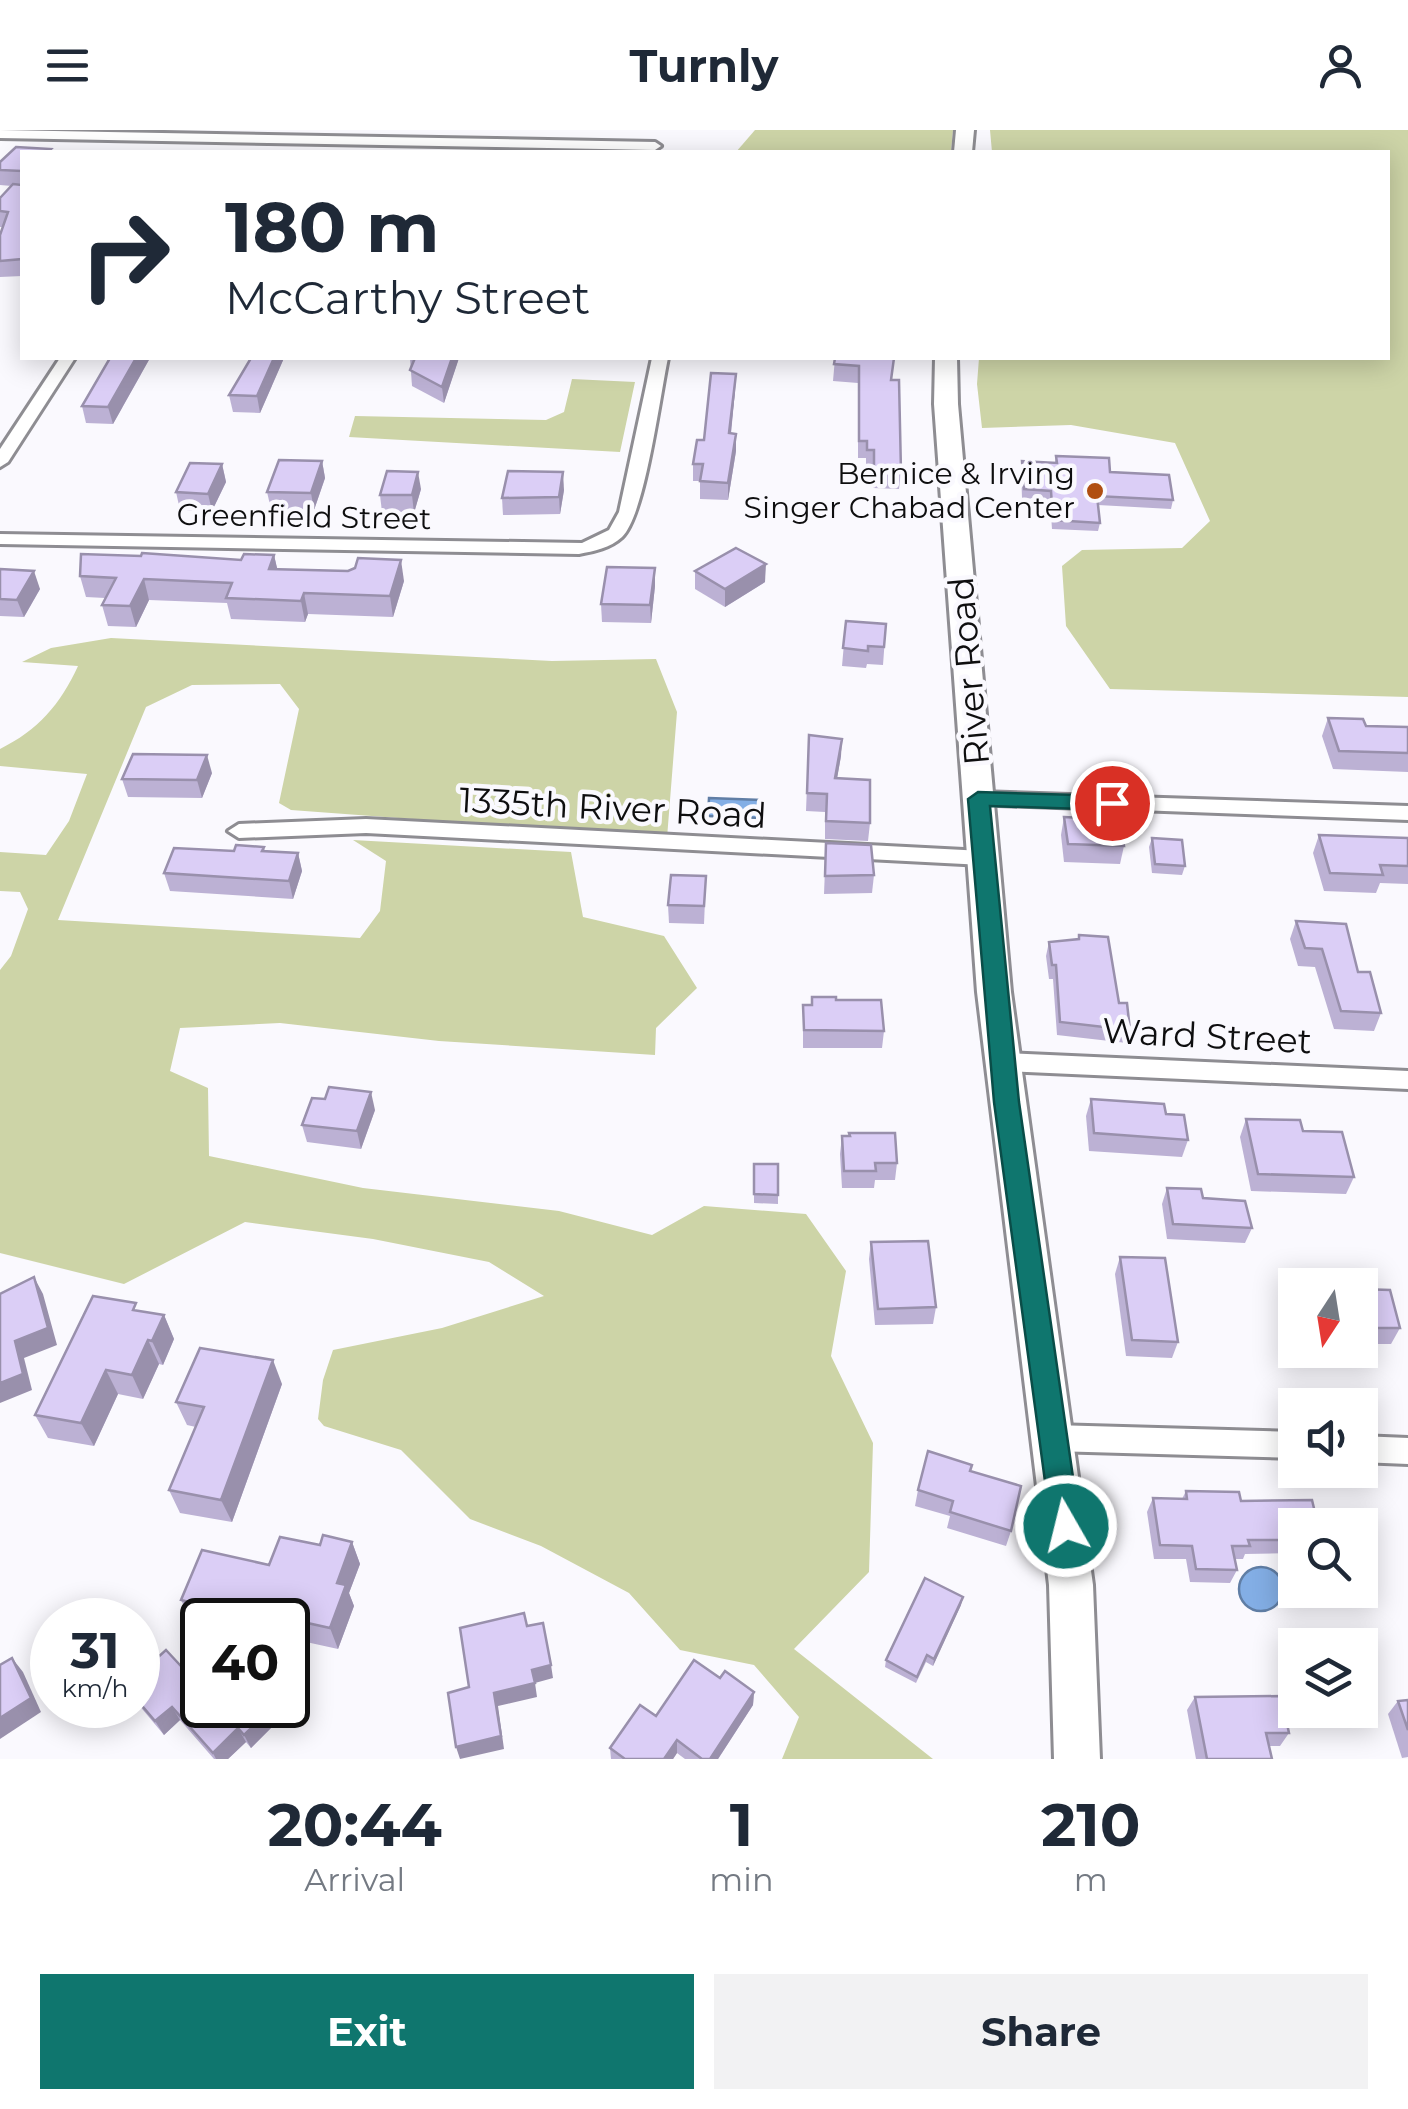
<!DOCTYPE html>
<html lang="en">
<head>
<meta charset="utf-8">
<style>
  :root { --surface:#fff; --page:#f2f2f3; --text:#1f2937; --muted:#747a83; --accent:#0f766e }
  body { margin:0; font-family:Montserrat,sans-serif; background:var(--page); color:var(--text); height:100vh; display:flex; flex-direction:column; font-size:38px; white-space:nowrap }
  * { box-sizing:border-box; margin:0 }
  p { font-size:32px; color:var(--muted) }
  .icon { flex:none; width:55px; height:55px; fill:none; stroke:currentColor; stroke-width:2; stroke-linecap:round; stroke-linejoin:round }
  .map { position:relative; height:1629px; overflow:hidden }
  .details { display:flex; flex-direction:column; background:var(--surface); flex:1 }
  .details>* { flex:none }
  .guide { position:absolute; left:20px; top:20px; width:1370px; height:210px; border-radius:0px; box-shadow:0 5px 25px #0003; background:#fff; color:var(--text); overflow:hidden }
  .needle { width:65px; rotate:192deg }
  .fabs { position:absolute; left:1278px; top:1138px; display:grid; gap:20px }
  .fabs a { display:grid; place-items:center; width:100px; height:100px; border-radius:0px; background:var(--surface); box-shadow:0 5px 25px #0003; font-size:50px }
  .speed { position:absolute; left:30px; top:1468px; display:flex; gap:20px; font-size:50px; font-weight:700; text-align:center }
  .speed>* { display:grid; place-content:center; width:130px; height:130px; border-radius:50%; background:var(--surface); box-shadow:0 5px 25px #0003; line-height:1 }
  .speed small { font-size:25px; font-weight:400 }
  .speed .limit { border:5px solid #111; border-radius:15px; background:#fff; color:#111 }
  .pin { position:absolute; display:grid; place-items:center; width:85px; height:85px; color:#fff; margin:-42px; border:5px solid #fff; border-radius:50%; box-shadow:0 2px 10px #0007 }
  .me { position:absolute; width:110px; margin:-55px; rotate:352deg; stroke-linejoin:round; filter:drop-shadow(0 0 8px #0008) }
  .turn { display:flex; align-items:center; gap:35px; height:210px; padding:0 40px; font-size:45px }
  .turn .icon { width:130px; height:130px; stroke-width:2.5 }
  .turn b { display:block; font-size:70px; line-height:85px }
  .eta { display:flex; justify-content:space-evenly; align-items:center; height:170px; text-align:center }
  .eta b { font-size:60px; font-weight:700; line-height:70px }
  .button { display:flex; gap:20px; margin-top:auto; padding:20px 40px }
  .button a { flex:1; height:115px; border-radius:0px; background:var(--accent); color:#fff; font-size:40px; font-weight:700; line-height:115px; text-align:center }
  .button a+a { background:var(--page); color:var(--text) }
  header { display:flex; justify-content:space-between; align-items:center; height:130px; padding:0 40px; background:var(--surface); font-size:45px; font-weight:700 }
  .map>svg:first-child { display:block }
  .green { fill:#cdd4a7 }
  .water { fill:#83aee5; stroke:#607ea5; stroke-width:2.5 }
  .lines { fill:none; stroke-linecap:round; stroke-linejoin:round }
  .street-casing { stroke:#8e8d92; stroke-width:6 }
  .secondary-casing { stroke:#8e8d92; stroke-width:6 }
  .street { fill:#fff; fill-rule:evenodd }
  .secondary { fill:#fff; fill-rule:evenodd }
  .wall { fill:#bcb1d4 }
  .shaded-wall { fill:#9990ac }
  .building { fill:#dbcef6; stroke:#9990ac; stroke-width:2.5 }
  .route { fill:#0f766e; stroke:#0a4d48; stroke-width:2.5 }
  .poi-dot { fill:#b04e11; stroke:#faf9fe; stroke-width:4 }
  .labels { text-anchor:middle; stroke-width:9; stroke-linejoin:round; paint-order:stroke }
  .far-poi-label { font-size:30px; fill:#0e0e0f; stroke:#faf9fe; text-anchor:end }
  .far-street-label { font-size:30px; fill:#0e0e0f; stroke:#faf9fe }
  .street-label { font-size:35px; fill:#0e0e0f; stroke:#faf9fe }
</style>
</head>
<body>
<header><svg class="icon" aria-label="menu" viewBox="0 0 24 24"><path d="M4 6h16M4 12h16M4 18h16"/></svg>Turnly<svg class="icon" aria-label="person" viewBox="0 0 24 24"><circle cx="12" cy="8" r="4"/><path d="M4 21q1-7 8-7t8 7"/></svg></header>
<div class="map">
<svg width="1408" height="1629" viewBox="0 0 1408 1629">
  <rect width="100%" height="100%" fill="#faf9fe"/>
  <g class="green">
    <polygon points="755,0 953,0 951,22 736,22"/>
    <polygon points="990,0 1408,0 1408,567 1110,559 1066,496 1062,436 1082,420 1182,418 1210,391 1175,313 1071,295 982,298 977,254 979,228 1388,228 1388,22 992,22"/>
    <polygon points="572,249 635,252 620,322 349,307 355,286 546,290 564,282"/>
    <path d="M111 508 552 531 656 529 677 582 667 708 291 680 279 673 299 579 280 554 192 555 146 577 58 790 360 808 380 781 386 731 353 710 571 722 583 787 664 806 697 858 656 898 655 925 439 911 280 893 180 898 170 941 208 958 209 1026 363 1058 559 1081 652 1105 704 1076 806 1084 846 1141 831 1226 873 1313 869 1442 794 1519 933 1629H782L799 1587 754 1535 680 1520 629 1463 541 1416 470 1389 401 1320 324 1296 318 1289 323 1250 333 1220 442 1198 544 1166 489 1132 373 1109 245 1092 124 1154 0 1123V840L11 826 28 779 20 762 0 761V722L46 725 69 691 87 644 0 636V619C38 600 60 575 78 536L22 532 51 518Z"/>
  </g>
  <g class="water">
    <polygon points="709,668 761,670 760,688 708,686"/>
    <circle cx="1261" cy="1459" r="22"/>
  </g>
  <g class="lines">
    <defs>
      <g id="street">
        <polygon points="0,0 655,12 661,16 655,20 0,8"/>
        <polygon points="60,228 75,228 8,332 0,337 0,319"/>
        <path d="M652 228H668C660 265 645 385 622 407 610 418 594 421 579 424L0 414V404L582 413 609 400 619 382Z"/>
        <polygon points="979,662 1408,676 1408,690 972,674 969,669"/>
        <polygon points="366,689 983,721 994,728 983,735 366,703 239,708 228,701 239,694"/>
        <polygon points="1003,923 1408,941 1408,959 1003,941 995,939 991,932 995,925"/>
        <polygon points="1053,1295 1295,1302 1295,1328 1053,1321 1043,1317 1039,1308 1043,1299"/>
        <polygon points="1360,1306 1408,1308 1408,1334 1360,1332"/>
      </g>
      <g id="secondary">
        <polygon points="956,0 974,0 972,22 954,22"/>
        <polygon points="935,228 957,228 958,274 1011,862 1093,1455 1100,1629 1054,1629 1049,1455 977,862 934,274"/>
      </g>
    </defs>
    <use href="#street" class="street-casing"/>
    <use href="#secondary" class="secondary-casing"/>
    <use href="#street" class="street"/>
    <use href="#secondary" class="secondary"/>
  </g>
  <g class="wall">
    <polygon points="16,17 51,19 52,22 22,22 22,146 0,147 0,105 3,97 0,97 0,68 12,56 0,55 0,32"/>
    <polygon points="110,228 150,228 113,294 86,293 82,276"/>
    <polygon points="251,228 284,228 260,283 233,282 229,265"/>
    <polygon points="410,228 459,228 444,273 412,256"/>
    <polygon points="835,228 892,250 901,342 899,359 873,358 872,337 866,337 866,328 858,328 858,253 833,251"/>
    <polygon points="735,261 731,304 736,304 736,321 728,370 700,369 700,351 693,351 693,334 704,310"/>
    <polygon points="1056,326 1110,342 1173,370 1171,379 1098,375 1100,393 1098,401 1052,399 1050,370 1022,368 1021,340 1022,331 1055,333"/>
    <polygon points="322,331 325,348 314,380 271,379 267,362"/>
    <polygon points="222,334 226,352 212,381 180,380 176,362"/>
    <polygon points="421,359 414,383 382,382 380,365"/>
    <polygon points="564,360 560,384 503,385 502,368"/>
    <polygon points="274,425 277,439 404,451 393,487 308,484 305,492 231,489 227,473 149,470 136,497 108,496 102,475 105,468 86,467 80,446 241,430"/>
    <polygon points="655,438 655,456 651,493 602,492 601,474"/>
    <polygon points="0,439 40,459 24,487 0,486"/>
    <polygon points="695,441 765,452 725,477 695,459"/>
    <polygon points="846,491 886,494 883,535 867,534 866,538 842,536"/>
    <polygon points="1328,588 1366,596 1408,597 1408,642 1333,639 1322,606"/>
    <polygon points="809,605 841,626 837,648 870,693 868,711 825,709 825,682 806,681"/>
    <polygon points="212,643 202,668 128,667 122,649"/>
    <polygon points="1064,687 1124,716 1120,734 1064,732 1061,705"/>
    <polygon points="1319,705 1408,708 1408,754 1380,753 1376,763 1324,761 1313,723"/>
    <polygon points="1152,708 1185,736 1182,745 1152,743 1149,717"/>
    <polygon points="826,713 874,745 872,763 824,764"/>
    <polygon points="264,717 265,721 298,723 302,741 293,769 170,761 164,743 234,721"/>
    <polygon points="706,746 704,794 669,793 668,775"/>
    <polygon points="1296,791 1358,842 1381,883 1374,901 1334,899 1315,837 1298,836 1290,809"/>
    <polygon points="1079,805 1119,873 1130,900 1127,913 1057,905 1053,849 1049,849 1046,826 1049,812 1078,809"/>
    <polygon points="812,867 836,870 884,901 882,918 803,918 803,875 811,875"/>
    <polygon points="1091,969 1166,984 1188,1010 1182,1027 1089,1021 1086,986"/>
    <polygon points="375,980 361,1019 307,1012 302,995"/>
    <polygon points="1246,989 1303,1001 1354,1047 1346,1064 1251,1061 1240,1007"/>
    <polygon points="842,1006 897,1033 895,1050 875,1050 874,1058 842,1058 840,1024"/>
    <polygon points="754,1034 778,1034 778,1074 754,1073"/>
    <polygon points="1167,1058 1252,1098 1245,1113 1167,1109 1162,1074"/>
    <polygon points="871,1112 936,1177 933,1194 875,1195 869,1129"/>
    <polygon points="1120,1127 1178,1212 1172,1228 1126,1226 1115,1144"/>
    <polygon points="1360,1159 1400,1198 1391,1214 1365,1214 1360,1223 1294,1222 1284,1183 1292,1166 1295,1166 1295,1220 1360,1220"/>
    <polygon points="140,1181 164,1185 174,1209 163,1235 159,1234 143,1269 118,1264 94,1316 48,1308 35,1285"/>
    <polygon points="282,1254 232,1392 180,1383 169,1360 196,1297 187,1295 176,1272"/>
    <polygon points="970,1341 1011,1401 1006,1416 947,1398 950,1386 915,1376 918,1360"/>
    <polygon points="1186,1361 1241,1371 1295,1395 1295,1423 1245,1424 1243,1429 1234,1429 1237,1440 1230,1453 1190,1452 1186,1429 1154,1429 1147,1382 1153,1368 1182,1369"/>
    <polygon points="352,1412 360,1434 349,1463 354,1476 338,1519 288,1508 288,1490 202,1490 202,1494 192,1492 181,1470 320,1415"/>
    <polygon points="961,1475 933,1536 926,1532 916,1553 885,1537 886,1530"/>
    <polygon points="138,1545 192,1548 273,1577 279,1590 251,1618 246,1612 228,1629 214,1629 180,1590 164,1605 138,1574"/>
    <polygon points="720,1548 754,1562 753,1575 718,1629 685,1629 677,1623 673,1629 611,1629 610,1618 656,1586"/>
    <polygon points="1195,1567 1289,1603 1280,1616 1269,1616 1272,1629 1196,1629 1187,1580"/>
    <polygon points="1408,1570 1408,1627 1402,1628 1388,1584 1398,1571"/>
  </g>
  <g class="shaded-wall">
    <polygon points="136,228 150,228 113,294 108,277"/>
    <polygon points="274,228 284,228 260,283 257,266"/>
    <polygon points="452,228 459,228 444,273 442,257"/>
    <polygon points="736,244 735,261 729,321 729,303"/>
    <polygon points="736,304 736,321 728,370 728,353"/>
    <polygon points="322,331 325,348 314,380 311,363"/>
    <polygon points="222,334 226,352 212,381 208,364"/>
    <polygon points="418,342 421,359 414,383 412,365"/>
    <polygon points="563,342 564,360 560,384 559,367"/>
    <polygon points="274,425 279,446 269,439"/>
    <polygon points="401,430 404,451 393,487 390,466"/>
    <polygon points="766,434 765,452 725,477 725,459"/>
    <polygon points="655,438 655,456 651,493 650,475"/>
    <polygon points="34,441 40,459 24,487 17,470"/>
    <polygon points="144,449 149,470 136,497 130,476"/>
    <polygon points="304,463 308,484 305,492 301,471"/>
    <polygon points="842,609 841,626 834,666 835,648"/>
    <polygon points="207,625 212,643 202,668 197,650"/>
    <polygon points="298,723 302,741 293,769 289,751"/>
    <polygon points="371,962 375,980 361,1019 357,1001"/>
    <polygon points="34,1147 43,1164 57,1215 24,1228 32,1260 0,1273 0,1253"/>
    <polygon points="164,1185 174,1209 163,1235 152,1211"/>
    <polygon points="148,1210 159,1234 143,1269 132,1245"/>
    <polygon points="273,1230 282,1254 232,1392 221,1370"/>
    <polygon points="106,1240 118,1264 94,1316 81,1293"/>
    <polygon points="352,1412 360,1434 349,1463 354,1476 338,1519 330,1498 337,1453"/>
    <polygon points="963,1467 961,1475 933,1536 934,1529"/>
    <polygon points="231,1476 238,1490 233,1490 229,1482"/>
    <polygon points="12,1528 23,1542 41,1582 0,1609 0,1588"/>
    <polygon points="551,1535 553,1548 535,1553 537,1567 498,1576 504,1619 460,1629 456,1617 494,1563 532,1540"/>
    <polygon points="754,1562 753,1575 718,1629 710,1629"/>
    <polygon points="172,1577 180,1590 164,1605 155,1591"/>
    <polygon points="273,1577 279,1590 251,1618 244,1605"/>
    <polygon points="238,1598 246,1612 228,1629 216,1629 213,1623"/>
    <polygon points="677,1610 677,1623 673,1629 664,1629"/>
  </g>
  <g class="building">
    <polygon points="16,17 51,19 48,22 22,22 22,41 0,40 0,32"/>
    <polygon points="13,54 22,55 22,129 0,131 0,105 8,82 0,81 0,68"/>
    <polygon points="110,228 136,228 108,277 82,276"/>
    <polygon points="251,228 274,228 257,266 229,265"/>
    <polygon points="411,228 452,228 442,257 410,240 415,228"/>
    <polygon points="835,228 894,228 891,250 899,250 901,342 874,341 874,320 867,320 867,311 859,311 859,236 834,234"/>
    <polygon points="711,243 736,244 729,303 736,304 728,353 700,351 703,334 693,334 697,310 704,310"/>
    <polygon points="1056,326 1109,328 1110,342 1169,345 1173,370 1097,366 1100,393 1053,390 1051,361 1024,359 1022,331 1057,333"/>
    <polygon points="279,330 322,331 311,363 267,362"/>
    <polygon points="190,333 222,334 208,364 176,362"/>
    <polygon points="387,341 418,342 412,365 380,365"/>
    <polygon points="508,341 563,342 559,367 502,368"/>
    <polygon points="736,418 766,434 725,459 695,441"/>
    <polygon points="142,423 241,430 244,424 274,425 269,439 348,441 355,438 358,428 401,430 390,466 304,463 301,471 226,468 232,453 144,449 130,476 102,475 116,448 80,446 81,424 141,426"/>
    <polygon points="607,437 655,438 650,475 601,474"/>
    <polygon points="0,439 34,441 17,470 0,469"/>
    <polygon points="846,491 886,494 884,517 868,516 868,521 843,518"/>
    <polygon points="1328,588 1363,589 1366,596 1408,597 1408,623 1339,621"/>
    <polygon points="809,605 842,609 835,648 870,650 870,693 826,691 827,664 807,663"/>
    <polygon points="133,624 207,625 197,650 122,649"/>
    <polygon points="1064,687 1120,690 1124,716 1068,714"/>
    <polygon points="1319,705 1408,708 1408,736 1380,735 1383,745 1330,743"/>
    <polygon points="1152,708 1182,710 1185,736 1155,734"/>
    <polygon points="826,713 871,715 874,745 825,746"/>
    <polygon points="236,715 264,717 262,721 298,723 289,751 164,743 174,718 234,721"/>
    <polygon points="671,745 706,746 704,776 668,775"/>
    <polygon points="1296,791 1346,794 1358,842 1370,842 1381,883 1341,881 1322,819 1305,818"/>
    <polygon points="1079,805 1108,807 1119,873 1127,873 1130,900 1060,892 1056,835 1052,835 1049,812 1079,809"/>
    <polygon points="812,867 836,867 836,870 881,870 884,901 804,900 803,875 812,875"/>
    <polygon points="329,957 371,962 357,1001 302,995 312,968 325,969"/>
    <polygon points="1091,969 1164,974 1166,984 1184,985 1188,1010 1094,1003"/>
    <polygon points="1246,989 1300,990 1303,1001 1342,1002 1354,1047 1258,1044"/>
    <polygon points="849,1003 895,1003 897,1033 875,1033 876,1041 844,1041 842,1006 850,1006"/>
    <polygon points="754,1034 778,1034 778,1065 754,1064"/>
    <polygon points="1167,1058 1201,1059 1203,1068 1245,1071 1252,1098 1173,1094"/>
    <polygon points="928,1111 936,1177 878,1179 871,1112"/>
    <polygon points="1120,1127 1165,1128 1178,1212 1132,1210"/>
    <polygon points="34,1147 48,1198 15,1211 23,1244 0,1253 0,1164"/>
    <polygon points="1360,1159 1390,1160 1400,1198 1367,1198 1369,1206 1360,1206"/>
    <polygon points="93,1166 136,1173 133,1180 164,1185 152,1211 148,1210 132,1245 106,1240 81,1293 35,1285"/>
    <polygon points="200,1218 273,1230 221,1370 169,1360 204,1277 176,1272"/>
    <polygon points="928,1321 972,1335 970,1341 1021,1356 1011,1401 950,1382 953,1371 918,1360"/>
    <polygon points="1186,1361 1239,1362 1241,1371 1312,1370 1318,1395 1295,1395 1295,1410 1248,1410 1250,1416 1232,1416 1237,1440 1196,1439 1192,1416 1160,1415 1153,1368 1187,1369"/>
    <polygon points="323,1405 352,1412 337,1453 346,1455 330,1498 231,1476 229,1482 181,1470 202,1420 269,1435 280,1407 320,1415"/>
    <polygon points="925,1448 963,1467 934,1529 927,1525 917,1547 886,1530"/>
    <polygon points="524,1483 527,1496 543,1493 551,1535 532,1540 535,1553 494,1563 501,1606 456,1617 448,1563 469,1557 460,1498"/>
    <polygon points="166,1520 192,1548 202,1538 202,1575 271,1575 273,1577 244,1605 238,1598 213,1623 172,1577 155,1591 138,1571 138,1545"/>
    <polygon points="12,1528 31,1568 0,1588 0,1535"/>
    <polygon points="694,1530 720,1548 725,1541 754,1562 710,1629 702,1629 677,1610 664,1629 625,1629 610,1618 640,1575 656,1586"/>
    <polygon points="1281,1566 1289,1603 1266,1603 1272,1629 1207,1629 1195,1567"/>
    <polygon points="1408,1570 1408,1600 1398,1571"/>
  </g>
  <polygon class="route" points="978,662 1112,666 1123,673 1112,680 990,676 1019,972 1080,1396 1076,1407 1066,1411 1055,1407 1051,1396 994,972 968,669"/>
  <circle class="poi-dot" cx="1095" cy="361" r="10"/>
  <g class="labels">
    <g class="far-poi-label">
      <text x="1075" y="354">Bernice &amp; Irving<tspan x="1075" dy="34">Singer Chabad Center</tspan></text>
    </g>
    <g class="far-street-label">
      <text transform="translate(304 387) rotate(1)" y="10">Greenfield Street</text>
    </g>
    <g class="street-label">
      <text transform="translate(969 541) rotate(-95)" y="12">River Road</text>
      <text transform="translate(613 678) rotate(3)" y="12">1335th River Road</text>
      <text transform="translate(1207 906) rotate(3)" y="12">Ward Street</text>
    </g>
  </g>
</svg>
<div class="fabs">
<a><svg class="needle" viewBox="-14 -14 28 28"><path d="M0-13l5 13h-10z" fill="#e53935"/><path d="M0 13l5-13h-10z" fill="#747a83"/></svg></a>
<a><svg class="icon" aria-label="sound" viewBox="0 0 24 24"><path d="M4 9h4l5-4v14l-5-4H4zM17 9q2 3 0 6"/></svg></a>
<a><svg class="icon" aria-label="search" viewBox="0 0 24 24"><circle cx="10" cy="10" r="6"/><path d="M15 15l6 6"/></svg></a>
<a><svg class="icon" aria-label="layers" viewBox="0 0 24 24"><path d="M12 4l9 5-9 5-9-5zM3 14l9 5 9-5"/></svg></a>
</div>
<div class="speed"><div>31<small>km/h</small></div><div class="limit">40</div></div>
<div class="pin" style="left:1112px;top:673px;background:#d93025"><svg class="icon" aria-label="arrive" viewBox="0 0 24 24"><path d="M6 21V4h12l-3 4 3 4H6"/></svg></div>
<svg class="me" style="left:1066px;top:1396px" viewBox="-20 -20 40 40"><circle r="17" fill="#0f766e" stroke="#fff" stroke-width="3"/><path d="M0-11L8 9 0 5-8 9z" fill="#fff"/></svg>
<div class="guide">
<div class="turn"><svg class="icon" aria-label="right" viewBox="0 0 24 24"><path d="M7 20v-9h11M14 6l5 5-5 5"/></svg><div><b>180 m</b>McCarthy Street</div></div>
</div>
</div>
<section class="details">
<div class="eta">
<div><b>20:44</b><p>Arrival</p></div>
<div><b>1</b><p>min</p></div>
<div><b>210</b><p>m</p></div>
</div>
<div class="button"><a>Exit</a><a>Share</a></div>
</section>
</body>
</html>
